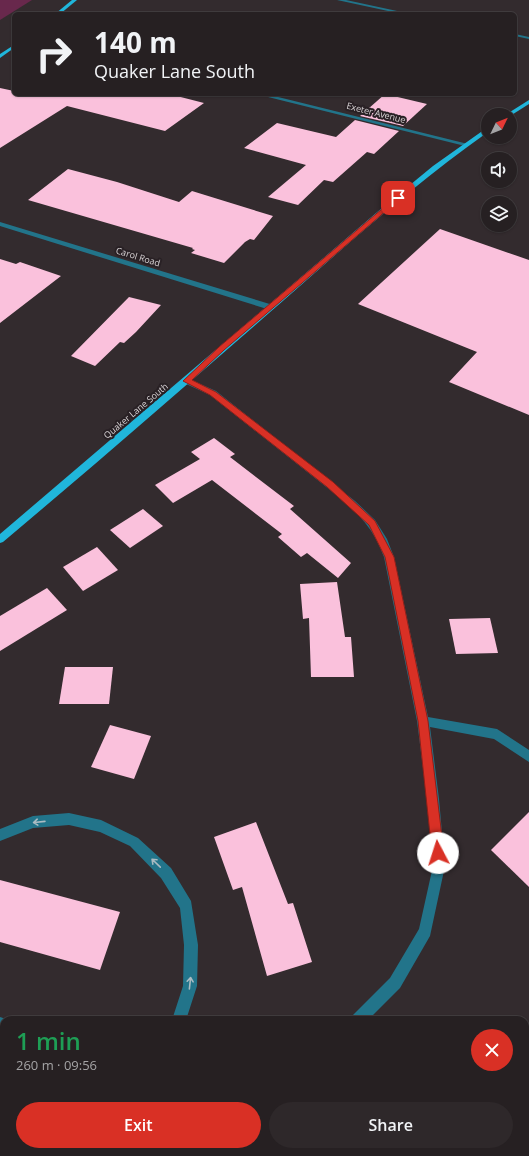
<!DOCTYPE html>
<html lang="en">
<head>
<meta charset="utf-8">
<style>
  :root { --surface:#262022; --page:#2e282a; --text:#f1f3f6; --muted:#a4a3a5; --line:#423e40; --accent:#d93025 }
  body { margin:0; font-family:"Open Sans",sans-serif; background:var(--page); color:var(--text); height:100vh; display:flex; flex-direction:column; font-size:15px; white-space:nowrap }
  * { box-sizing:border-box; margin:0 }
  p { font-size:13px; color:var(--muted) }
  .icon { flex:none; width:22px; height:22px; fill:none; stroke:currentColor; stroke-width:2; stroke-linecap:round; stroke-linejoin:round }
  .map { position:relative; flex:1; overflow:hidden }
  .side { position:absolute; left:0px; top:1016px; width:529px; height:140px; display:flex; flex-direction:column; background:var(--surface); border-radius:12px 12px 0 0; box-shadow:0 1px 3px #0004,0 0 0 1px var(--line) }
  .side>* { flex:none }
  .top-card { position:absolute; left:12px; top:12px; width:505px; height:84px; border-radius:6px; box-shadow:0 1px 3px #0004,0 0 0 1px var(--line); background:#262022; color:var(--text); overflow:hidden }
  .needle { width:26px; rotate:47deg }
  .tools { position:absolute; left:481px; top:108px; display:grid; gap:8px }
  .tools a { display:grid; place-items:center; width:36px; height:36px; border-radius:50%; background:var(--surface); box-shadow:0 1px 3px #0004,0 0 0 1px var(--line); font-size:20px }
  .pin { position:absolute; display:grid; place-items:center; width:34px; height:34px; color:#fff; margin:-17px; border-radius:8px; box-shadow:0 2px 6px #0006 }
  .me { position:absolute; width:44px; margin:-22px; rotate:355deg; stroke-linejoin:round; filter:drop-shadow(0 0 3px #0008) }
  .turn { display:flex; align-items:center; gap:14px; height:84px; padding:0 16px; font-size:18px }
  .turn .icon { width:52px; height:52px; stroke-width:2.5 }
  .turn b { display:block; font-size:28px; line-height:34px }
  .round { display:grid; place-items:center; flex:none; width:42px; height:42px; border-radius:21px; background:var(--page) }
  .summary { display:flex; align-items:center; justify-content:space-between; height:68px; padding:0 16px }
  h1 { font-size:24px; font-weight:600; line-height:30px; color:#1e9e55 }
  .primary-button { display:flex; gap:8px; margin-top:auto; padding:8px 16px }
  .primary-button a { flex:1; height:46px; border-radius:24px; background:var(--accent); color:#fff; font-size:16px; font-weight:600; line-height:46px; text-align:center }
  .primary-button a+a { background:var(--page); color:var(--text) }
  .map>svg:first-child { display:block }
  .green { fill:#68284c }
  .building { fill:#fac1dc }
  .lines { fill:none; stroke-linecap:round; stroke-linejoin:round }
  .minor { fill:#22748a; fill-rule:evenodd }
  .major { fill:#20b6db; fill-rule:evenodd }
  .oneway { stroke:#aabbc2 }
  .route { fill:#d93025; stroke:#8d1f18 }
  .labels { text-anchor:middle; stroke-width:4; stroke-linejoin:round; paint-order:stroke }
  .far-street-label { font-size:9px; fill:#d8d3d5; stroke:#292125 }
</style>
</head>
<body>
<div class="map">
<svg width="529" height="1156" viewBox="0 0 529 1156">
  <rect width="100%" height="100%" fill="#332b2e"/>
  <polygon class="green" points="0,0 32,0 0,20"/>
  <g class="building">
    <polygon points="0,88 14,91 14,94 169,94 204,103 165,131 67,106 0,148"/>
    <polygon points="385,94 427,104 403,126 360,116"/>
    <polygon points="355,120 399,131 374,154 367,152 333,182 324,180 298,205 268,197 306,165 244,148 277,123 336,137"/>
    <polygon points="68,169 117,182 179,202 192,191 273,216 254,240 250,239 245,242 224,263 191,253 195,250 192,249 193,248 28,200"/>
    <polygon points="440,229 529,260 529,415 449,382 477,352 358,304"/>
    <polygon points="0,259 16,264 20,262 61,276 0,323"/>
    <polygon points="129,297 161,305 136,332 124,343 120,342 95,366 71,356"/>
    <polygon points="214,438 235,454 230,457 294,506 290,509 351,563 338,578 307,553 301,557 278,537 282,534 212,480 173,503 155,485 200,459 191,452"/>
    <polygon points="143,509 163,526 130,548 110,530"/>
    <polygon points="97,547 118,570 83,591 63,567"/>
    <polygon points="337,582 345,637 351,637 354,677 311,677 309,618 303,619 300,584"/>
    <polygon points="47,588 67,610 0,651 0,616"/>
    <polygon points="490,618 498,653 456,654 449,619"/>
    <polygon points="65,667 113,667 109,704 59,704"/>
    <polygon points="110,725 151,736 134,779 91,767"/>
    <polygon points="529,812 529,887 491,850"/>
    <polygon points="256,822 288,904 293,903 312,962 267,976 242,887 233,890 214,837"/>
    <polygon points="0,880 120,912 100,970 0,942"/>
  </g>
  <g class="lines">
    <g class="minor">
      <polygon points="337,0 346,0 411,14 402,14"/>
      <polygon points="515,34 529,37 529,39 515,36"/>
      <polygon points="256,94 266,94 468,144 465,146"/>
      <polygon points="0,222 273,305 274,307 273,309 267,309 0,226"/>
      <path d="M187 378 216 391 355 501 375 520 387 539 394 557 428 717 497 729 529 750V762L494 739 430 727 439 799 445 866 430 936 400 988 368 1020H351L353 1015 390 978 419 929 433 866 427 799 417 721 384 557C375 533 367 524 349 505L210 395 184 383 183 381Z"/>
      <polygon points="69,813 101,820 138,838 171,868 191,901 198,945 197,986 186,1020 172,1020 183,986 184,945 180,908 161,878 130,846 100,832 69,825 33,828 0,841 0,829 33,816"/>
      <polygon points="0,1017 9,1020 4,1020 4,1032 0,1031"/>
      <polygon points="72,1152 88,1152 89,1156 73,1156"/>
      <polygon points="312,1152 328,1152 329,1156 313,1156"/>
    </g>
    <g class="major">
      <polygon points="72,0 77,0 60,14 55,14"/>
      <polygon points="14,45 14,48 0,58 0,54"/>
      <polygon points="529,100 529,104 510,116 505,115"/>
      <path d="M488 127V132C416 183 350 242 284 300 191 381 98 462 3 542L0 543V534L382 208 433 166Z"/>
    </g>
  </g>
  <defs><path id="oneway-shaft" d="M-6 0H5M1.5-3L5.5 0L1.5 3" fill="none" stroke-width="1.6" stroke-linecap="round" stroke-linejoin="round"/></defs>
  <g class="oneway">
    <use href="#oneway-shaft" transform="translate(39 822) rotate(174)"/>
    <use href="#oneway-shaft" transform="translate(156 863) rotate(-136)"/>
    <use href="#oneway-shaft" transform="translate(190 983) rotate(-84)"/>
  </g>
  <polygon class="route" points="396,197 401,198 224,350 192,380 216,392 333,482 375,521 394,557 398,576 428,721 444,853 442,857 438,859 434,857 432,853 418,721 389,576 385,557 369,525 327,487 210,395 183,381 219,347"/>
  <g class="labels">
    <g class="far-street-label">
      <text transform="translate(376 113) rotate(14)" y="3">Exeter Avenue</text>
      <text transform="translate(138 257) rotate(17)" y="3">Carol Road</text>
      <text transform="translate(136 411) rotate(-40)" y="3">Quaker Lane South</text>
    </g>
  </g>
</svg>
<div class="tools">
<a><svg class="needle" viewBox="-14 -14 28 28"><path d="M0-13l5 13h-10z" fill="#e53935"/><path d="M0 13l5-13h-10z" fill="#a4a3a5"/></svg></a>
<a><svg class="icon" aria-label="sound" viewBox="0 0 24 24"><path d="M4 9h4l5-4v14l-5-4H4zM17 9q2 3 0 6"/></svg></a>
<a><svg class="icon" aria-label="layers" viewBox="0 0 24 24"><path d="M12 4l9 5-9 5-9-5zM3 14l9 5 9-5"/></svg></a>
</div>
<div class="pin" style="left:398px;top:198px;background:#d93025"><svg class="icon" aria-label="arrive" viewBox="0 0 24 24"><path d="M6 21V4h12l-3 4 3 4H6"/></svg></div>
<svg class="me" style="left:438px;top:853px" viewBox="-20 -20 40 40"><circle r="19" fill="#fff"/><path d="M0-13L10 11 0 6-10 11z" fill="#d93025"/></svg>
<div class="top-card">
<div class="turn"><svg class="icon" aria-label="right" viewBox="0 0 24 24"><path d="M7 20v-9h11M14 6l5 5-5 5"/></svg><div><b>140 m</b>Quaker Lane South</div></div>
</div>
<section class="side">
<div class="summary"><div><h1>1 min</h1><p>260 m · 09:56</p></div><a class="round" style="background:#d93025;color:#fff"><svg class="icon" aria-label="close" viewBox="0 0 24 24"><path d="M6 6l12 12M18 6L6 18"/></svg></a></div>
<div class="primary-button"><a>Exit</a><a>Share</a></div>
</section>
</div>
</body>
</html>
